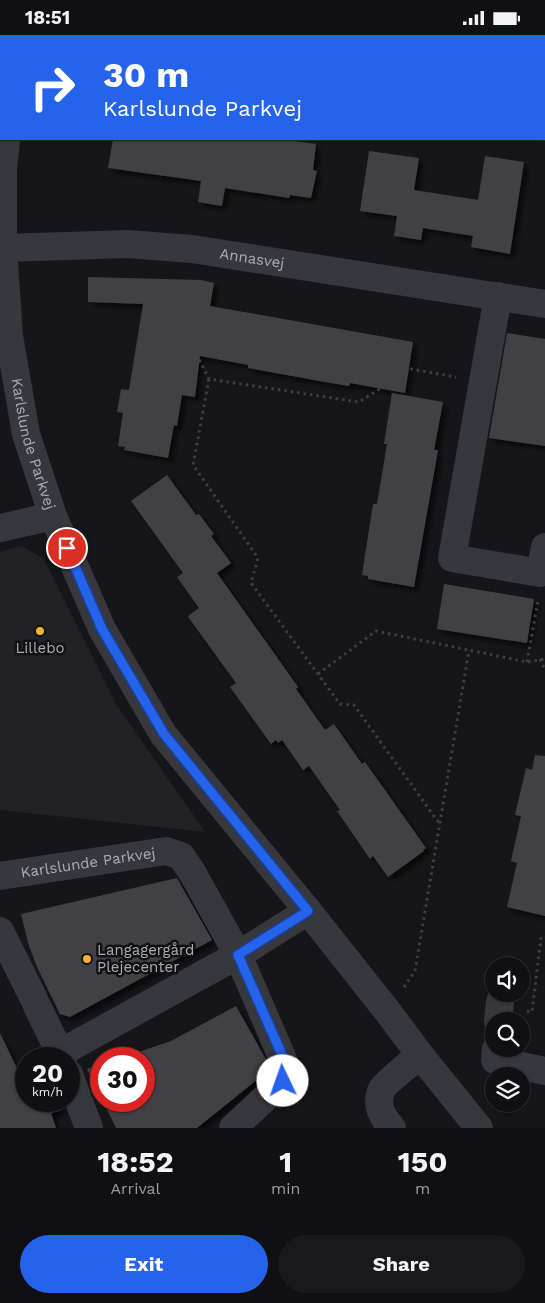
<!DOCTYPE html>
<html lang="en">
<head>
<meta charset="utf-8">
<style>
  :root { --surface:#101012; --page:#19191b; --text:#f1f3f6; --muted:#9c9d9f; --line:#303032; --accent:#2563eb }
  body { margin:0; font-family:"Work Sans",sans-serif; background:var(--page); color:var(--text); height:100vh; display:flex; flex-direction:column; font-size:19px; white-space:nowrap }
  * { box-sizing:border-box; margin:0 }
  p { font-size:16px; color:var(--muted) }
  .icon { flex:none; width:28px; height:28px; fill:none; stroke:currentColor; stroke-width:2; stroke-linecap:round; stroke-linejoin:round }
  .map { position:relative; height:1093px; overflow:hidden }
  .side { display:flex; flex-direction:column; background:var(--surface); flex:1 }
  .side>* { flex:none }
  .guide { position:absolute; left:0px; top:0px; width:545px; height:105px; box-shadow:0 1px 4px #0004,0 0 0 1px var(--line); background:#2563eb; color:#fff; overflow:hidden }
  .fabs { position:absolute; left:485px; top:922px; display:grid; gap:10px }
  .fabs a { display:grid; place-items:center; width:45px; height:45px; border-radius:50%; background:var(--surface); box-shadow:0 1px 4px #0004,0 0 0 1px var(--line); font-size:25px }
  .speed { position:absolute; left:15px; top:1012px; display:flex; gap:10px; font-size:25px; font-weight:700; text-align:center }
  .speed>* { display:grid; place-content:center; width:65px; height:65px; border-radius:50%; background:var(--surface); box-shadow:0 1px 4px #0004,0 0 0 1px var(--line); line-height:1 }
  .speed small { font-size:12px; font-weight:400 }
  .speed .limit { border:8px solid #d22; background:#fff; color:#111 }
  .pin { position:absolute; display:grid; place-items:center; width:42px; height:42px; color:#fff; margin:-21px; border:2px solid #fff; border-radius:50%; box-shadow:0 1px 5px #0007 }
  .me { position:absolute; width:55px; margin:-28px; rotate:357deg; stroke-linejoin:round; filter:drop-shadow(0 0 4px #0008) }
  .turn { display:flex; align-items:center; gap:18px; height:105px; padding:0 20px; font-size:22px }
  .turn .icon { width:65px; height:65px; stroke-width:2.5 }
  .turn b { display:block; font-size:35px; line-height:42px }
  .eta { display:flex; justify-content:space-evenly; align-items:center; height:85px; text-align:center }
  .eta b { font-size:30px; font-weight:700; line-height:35px }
  .primary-button { display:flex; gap:10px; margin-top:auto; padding:10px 20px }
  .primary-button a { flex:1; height:58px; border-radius:30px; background:var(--accent); color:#fff; font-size:20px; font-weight:700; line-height:58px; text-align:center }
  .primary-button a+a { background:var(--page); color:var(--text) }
  .status { display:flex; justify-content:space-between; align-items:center; height:35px; padding:0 25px; background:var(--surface); direction:ltr }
  .status svg { height:14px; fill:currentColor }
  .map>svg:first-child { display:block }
  .built { fill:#222225 }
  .building { fill:#404145; filter:url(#shadow) }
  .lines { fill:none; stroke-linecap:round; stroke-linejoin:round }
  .path { stroke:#3d3f44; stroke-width:3; stroke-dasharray:2.5 4; stroke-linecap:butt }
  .service { stroke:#37383d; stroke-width:15 }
  .minor { stroke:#37383d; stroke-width:28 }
  .tertiary { stroke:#37383d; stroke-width:28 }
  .route-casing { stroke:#184099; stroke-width:12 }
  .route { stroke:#2563eb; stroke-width:9 }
  .poi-dot { fill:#f2b134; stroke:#111113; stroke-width:2 }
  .labels { text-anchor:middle; stroke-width:5; stroke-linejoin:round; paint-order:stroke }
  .street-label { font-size:15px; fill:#a8adb8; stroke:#111113 }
  .poi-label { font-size:15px; fill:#a8adb8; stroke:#111113 }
</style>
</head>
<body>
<div class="status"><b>18:51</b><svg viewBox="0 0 49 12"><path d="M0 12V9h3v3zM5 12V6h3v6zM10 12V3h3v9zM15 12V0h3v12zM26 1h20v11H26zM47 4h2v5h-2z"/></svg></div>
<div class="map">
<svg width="545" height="1093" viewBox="0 0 545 1093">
  <defs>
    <filter id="shadow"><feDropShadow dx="4.5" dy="4.5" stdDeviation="2.5" flood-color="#0009"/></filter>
  </defs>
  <rect width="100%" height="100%" fill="#161618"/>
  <polygon class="built" points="22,511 44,524 116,669 205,797 0,775 0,517"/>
  <g class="building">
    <polygon points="113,104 281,104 316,109 313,135 317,136 311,163 290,160 289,163 225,153 222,171 198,167 201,146 108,133"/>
    <polygon points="369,116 419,123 414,155 478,165 485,121 524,127 510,219 471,212 473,201 423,193 421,205 394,201 397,181 360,176"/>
    <polygon points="88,242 201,245 214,248 210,271 413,307 405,358 350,348 349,351 325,347 248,333 248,330 200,321 195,362 182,360 177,391 174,390 168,423 124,415 125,412 118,411 123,378 117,377 121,354 129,355 143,269 88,267"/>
    <polygon points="507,298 545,304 545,411 489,403"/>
    <polygon points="392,358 443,367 434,415 438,415 414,552 368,544 368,541 362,540 373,469 377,469 387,409 384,409"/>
    <polygon points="167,440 196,480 199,479 214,499 211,501 231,528 217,538 298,652 296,654 325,695 334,689 362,729 365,727 426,813 423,815 424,816 388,842 373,821 370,824 337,776 340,775 309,731 303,735 282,705 278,708 276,705 271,709 230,652 236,648 189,583 188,581 199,573 177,542 183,538 131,466"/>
    <polygon points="444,549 534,564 527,608 437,594"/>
    <polygon points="535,720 545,721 545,881 507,872 517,828 511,826 521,781 515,780 526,733 532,735"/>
    <polygon points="177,843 212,905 70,982 60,979 37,932 29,911 21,879"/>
    <polygon points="236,971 268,1028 269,1031 268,1036 197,1093 116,1093 103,1066 144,1066 144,1024 118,1024 171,1006"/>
    <polygon points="0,998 26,1052 26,1066 57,1066 61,1075 51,1078 56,1093 0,1093"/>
    <polygon points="101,1029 101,1063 87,1034"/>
  </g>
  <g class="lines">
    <g class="path">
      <polyline points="182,290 209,344 359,367 411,334 456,342"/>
      <polyline points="209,344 193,430 258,523 251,548 340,669 354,670 439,788"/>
      <polyline points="512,352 545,358"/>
      <polyline points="540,624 545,635"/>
      <polyline points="527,627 538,566"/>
      <polyline points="318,639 376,596 527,627 545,624"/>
      <polyline points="404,952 415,936 469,615"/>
      <polyline points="527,976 532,977 541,902 545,902"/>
    </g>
    <polyline class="service" points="62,0 69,1"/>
    <g class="minor">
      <path id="s1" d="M3 213 128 209 192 214 545 269"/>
      <polyline points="498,261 452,523 540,538 545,512"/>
      <polyline points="0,493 53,481"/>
      <path id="s2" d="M0 841 166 816 181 821 192 837 238 920 285 1029 283 1046 233 1093"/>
      <polyline points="0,896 34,964"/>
      <polyline points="37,971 63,1024"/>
      <polyline points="498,986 500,967"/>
      <polyline points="496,1014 495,1025 545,1036"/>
      <polyline points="60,1018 238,920 308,876"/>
      <polyline points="69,1039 77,1061"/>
      <polyline points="80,1069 89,1093"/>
      <path d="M392 1093C382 1082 375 1069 382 1054 385 1048 413 1026 420 1020"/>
    </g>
    <g class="tertiary">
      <polyline points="21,1 21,0"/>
      <path id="s3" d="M6 104 3 135V213L9 301 26 399 53 481 102 594 163 699 308 876 388 977 420 1020 479 1093"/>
    </g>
  </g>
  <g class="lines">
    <defs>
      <polyline id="route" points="67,513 102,594 164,699 308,876 238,920 286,1029 283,1046"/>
    </defs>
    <use href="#route" class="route-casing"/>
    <use href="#route" class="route"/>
  </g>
  <g class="poi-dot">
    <circle cx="40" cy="596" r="5"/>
    <circle cx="87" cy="924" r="5"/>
  </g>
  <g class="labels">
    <g class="street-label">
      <text dy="5" stroke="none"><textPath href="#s1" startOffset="250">Annasvej</textPath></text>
      <text dy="5" stroke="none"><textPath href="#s3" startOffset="308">Karlslunde Parkvej</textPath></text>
      <text dy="5" stroke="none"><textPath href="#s2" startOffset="89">Karlslunde Parkvej</textPath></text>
    </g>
    <g class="poi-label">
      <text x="40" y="618">Lillebo</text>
      <text x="97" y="920" text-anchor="start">Langagergård<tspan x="97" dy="17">Plejecenter</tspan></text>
    </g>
  </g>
</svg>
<div class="fabs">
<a><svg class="icon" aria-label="sound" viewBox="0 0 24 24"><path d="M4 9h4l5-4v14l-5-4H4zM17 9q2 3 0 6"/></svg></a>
<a><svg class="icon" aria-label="search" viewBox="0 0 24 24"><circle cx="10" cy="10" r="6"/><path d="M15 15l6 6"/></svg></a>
<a><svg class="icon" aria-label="layers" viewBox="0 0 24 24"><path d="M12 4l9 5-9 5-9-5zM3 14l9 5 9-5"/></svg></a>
</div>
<div class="speed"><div>20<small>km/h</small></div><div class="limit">30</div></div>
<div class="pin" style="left:67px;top:513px;background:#d93025"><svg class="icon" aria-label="arrive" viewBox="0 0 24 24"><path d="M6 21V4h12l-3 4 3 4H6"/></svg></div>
<svg class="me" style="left:283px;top:1046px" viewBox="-20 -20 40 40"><circle r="19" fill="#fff"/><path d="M0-13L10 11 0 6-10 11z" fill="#2563eb"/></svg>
<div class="guide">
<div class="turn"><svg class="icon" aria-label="right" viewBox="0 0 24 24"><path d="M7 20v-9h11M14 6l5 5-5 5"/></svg><div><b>30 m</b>Karlslunde Parkvej</div></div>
</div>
</div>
<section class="side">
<div class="eta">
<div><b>18:52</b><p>Arrival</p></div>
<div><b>1</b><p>min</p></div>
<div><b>150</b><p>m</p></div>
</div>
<div class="primary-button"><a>Exit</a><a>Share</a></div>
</section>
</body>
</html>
